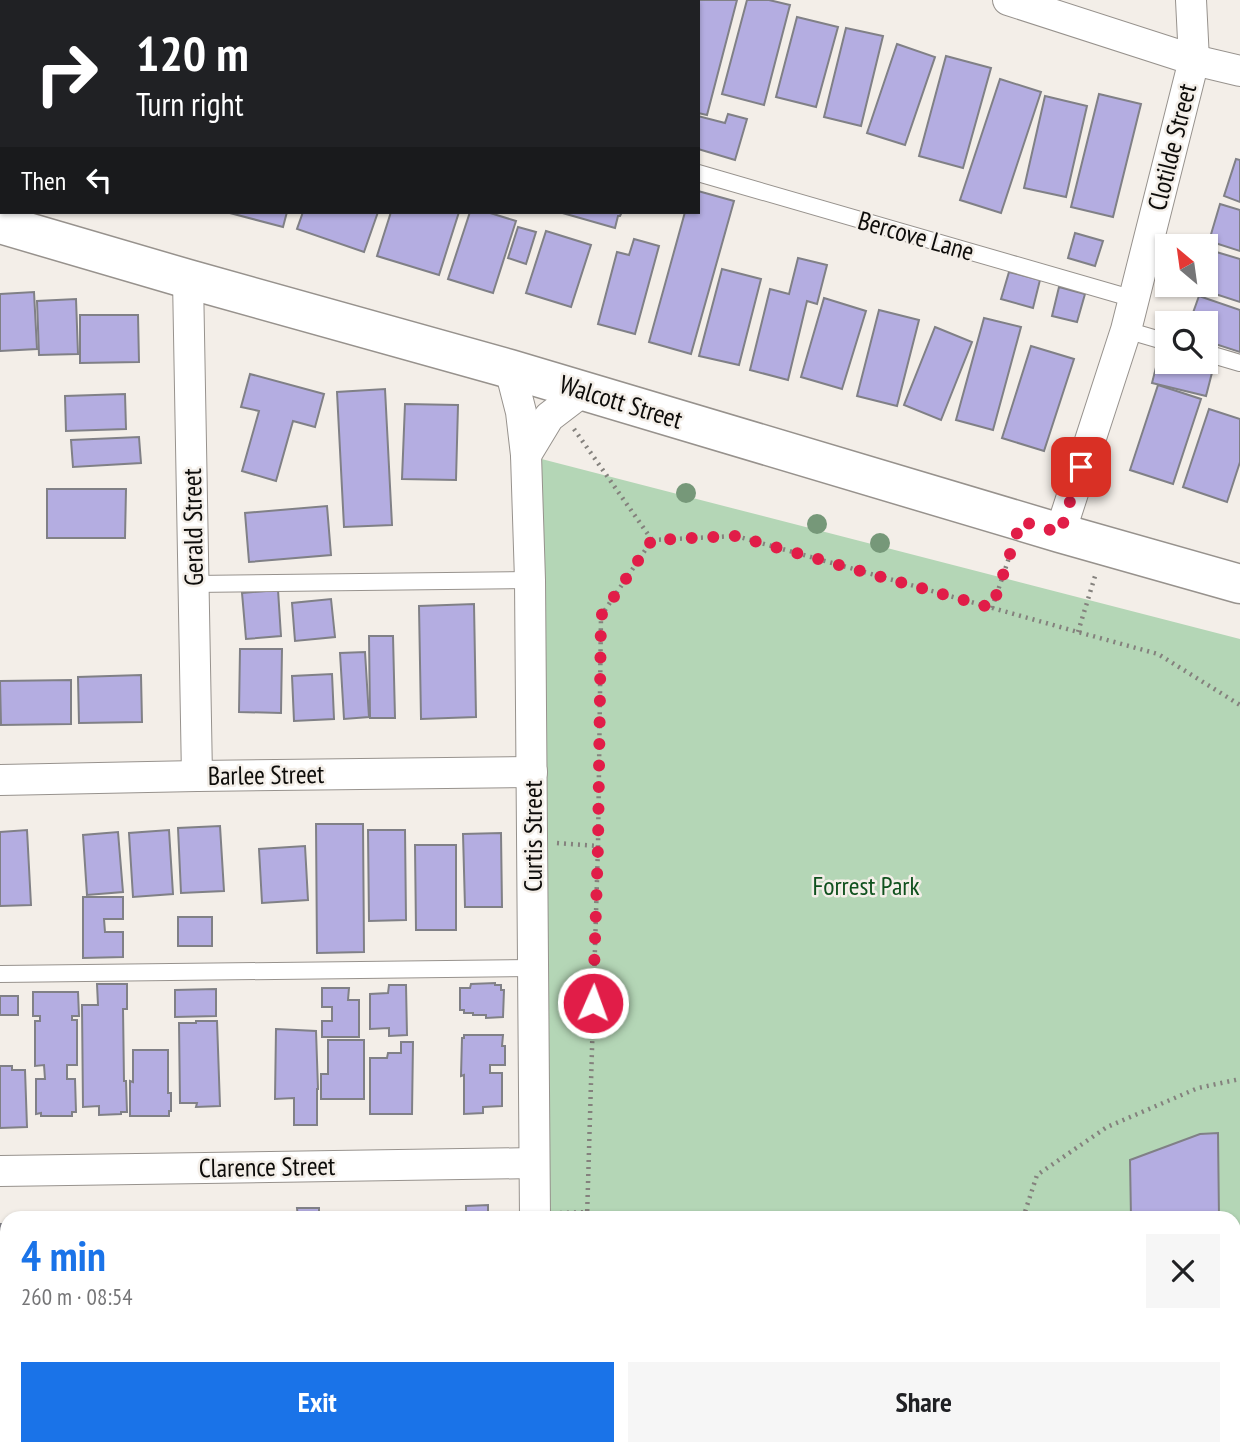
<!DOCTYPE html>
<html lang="en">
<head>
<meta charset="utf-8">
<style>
  :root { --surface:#fff; --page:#f6f6f6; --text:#202124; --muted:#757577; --accent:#1a73e8 }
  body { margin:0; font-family:"PT Sans Narrow",sans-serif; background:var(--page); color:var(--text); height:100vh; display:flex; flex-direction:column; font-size:26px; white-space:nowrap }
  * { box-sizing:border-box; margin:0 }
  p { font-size:23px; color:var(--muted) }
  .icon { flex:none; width:38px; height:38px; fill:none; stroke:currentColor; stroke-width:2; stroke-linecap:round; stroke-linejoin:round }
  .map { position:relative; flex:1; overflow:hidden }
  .sheet { position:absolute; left:0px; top:1211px; width:1241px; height:245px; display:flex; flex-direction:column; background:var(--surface); border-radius:21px 21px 0 0; box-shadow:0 2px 5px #0004 }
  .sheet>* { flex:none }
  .banner { position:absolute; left:0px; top:0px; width:700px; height:214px; box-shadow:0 2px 5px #0004; background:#202124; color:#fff; overflow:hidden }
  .needle { width:46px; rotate:331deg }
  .controls { position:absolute; left:1155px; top:234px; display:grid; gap:14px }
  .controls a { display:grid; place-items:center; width:63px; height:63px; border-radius:0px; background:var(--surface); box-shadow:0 2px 5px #0004; font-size:35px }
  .pin { position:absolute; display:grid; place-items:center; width:60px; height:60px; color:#fff; margin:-30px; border-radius:14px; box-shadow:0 4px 10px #0006 }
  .me { position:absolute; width:77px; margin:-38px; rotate:2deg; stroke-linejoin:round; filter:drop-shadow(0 0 5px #0008) }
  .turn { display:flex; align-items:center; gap:24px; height:147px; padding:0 21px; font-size:32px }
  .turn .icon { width:91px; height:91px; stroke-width:2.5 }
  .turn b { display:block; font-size:49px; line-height:60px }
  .then { display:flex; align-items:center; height:66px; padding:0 21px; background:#0003; gap:14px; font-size:26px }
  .round { display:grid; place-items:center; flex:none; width:74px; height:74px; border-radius:0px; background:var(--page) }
  .overview { display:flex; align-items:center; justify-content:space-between; height:119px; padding:0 21px }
  h1 { font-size:42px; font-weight:800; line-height:52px; color:var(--accent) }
  .primary-button { display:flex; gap:14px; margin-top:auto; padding:14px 21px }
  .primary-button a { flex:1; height:80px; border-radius:0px; background:var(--accent); color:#fff; font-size:28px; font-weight:800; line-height:80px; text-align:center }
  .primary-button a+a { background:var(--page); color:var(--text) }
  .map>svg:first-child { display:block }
  .green { fill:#b4d6b6 }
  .building { fill:#b4ade1; stroke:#808086; stroke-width:2 }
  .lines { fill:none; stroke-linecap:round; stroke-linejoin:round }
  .lane-casing { stroke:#97928d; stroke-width:18 }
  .street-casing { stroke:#97928d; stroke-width:32 }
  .primary-casing { stroke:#97928d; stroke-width:41 }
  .path { stroke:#84817d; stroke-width:4.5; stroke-dasharray:2 5; stroke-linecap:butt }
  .lane { stroke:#fff; stroke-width:16 }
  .street { stroke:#fff; stroke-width:30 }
  .primary { stroke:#fff; stroke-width:38 }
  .tree { fill:#769879 }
  .route { stroke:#e11d48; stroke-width:12; stroke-dasharray:0 21.6 }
  .labels { text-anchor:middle; stroke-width:5; stroke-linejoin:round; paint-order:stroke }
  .street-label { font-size:26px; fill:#0d0c0a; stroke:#f3eee8 }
  .park-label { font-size:26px; fill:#10511e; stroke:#f3eee8 }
</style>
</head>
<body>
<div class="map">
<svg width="1240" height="1456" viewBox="0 0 1240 1456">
  <rect width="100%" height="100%" fill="#f3eee8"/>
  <polygon class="green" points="526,455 1240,639 1240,1456 538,1456 538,1449 1234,1449 1234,1218 535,1218"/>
  <g class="building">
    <polygon points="690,0 737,0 707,115 698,113 698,2 690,2"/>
    <polygon points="747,0 769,0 790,5 764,105 722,94"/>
    <polygon points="797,17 838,27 816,107 776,97"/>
    <polygon points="846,28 883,36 861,126 824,117"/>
    <polygon points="897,44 935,57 905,145 867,133"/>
    <polygon points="946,56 991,68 963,168 919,156"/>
    <polygon points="1000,79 1041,92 1001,213 960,200"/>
    <polygon points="1099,94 1141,104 1113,217 1071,207"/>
    <polygon points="1045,96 1087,106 1066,197 1024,188"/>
    <polygon points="728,114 747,119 735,160 698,149 698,116 725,123"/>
    <polygon points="1236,159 1240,160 1240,202 1224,196"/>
    <polygon points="698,191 734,201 691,354 649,342 685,212 698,212"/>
    <polygon points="1220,204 1240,210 1240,251 1209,241"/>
    <polygon points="226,212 287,212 283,227"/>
    <polygon points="303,212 378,212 364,252 297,229"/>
    <polygon points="391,212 459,212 439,275 377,256"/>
    <polygon points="470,212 487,212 516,221 493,293 448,279"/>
    <polygon points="559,212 622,212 620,216 618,216 615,228"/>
    <polygon points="518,227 536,232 526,264 508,258"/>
    <polygon points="546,231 591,245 571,307 526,293"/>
    <polygon points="1075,233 1103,241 1095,266 1068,258"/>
    <polygon points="634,239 659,246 635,334 598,324 617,252 629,255"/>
    <polygon points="1213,251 1240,259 1240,302 1200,289 1201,285 1206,285 1206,272"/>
    <polygon points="798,258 827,265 817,304 807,301 788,380 750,370 770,289 789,294"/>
    <polygon points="722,269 761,279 739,365 699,356"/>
    <polygon points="1009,272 1040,280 1033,308 1001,299"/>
    <polygon points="1059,287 1085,294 1077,322 1052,316"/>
    <polygon points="34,292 37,349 0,351 0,294"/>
    <polygon points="1199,296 1240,310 1240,352 1206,341 1206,324 1189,324"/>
    <polygon points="824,298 866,311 842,389 801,377"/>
    <polygon points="76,299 78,354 39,355 37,301"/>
    <polygon points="879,310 919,320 897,406 857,396"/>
    <polygon points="80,315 138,315 139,362 80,363"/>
    <polygon points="984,318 1021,327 993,430 956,420"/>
    <polygon points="935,327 972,342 941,420 904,405"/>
    <polygon points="1031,346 1074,359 1044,451 1002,438"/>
    <polygon points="1161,348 1167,349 1167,362 1206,362 1206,359 1215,361 1206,396 1152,383"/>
    <polygon points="250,374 324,394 315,427 293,421 276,481 242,471 259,411 241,407"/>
    <polygon points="1158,385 1201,399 1173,484 1130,470"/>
    <polygon points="385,389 392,525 344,527 337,392"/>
    <polygon points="125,394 126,429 66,431 65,396"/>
    <polygon points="405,404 458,405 456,480 402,479"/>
    <polygon points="1209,409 1240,419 1240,462 1227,502 1183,487"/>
    <polygon points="139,437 141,463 73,467 71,440"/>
    <polygon points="47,489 126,489 125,538 47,538"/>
    <polygon points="327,506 331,555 249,562 245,513"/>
    <polygon points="278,590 281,636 246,639 242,593"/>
    <polygon points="331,599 335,637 295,641 292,603"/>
    <polygon points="474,604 476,717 421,719 419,606"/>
    <polygon points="369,636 393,636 395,718 370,718"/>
    <polygon points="240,649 282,649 281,713 239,712"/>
    <polygon points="365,652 369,717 344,719 340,653"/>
    <polygon points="332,674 334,719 294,721 292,676"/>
    <polygon points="141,675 142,722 79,723 78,677"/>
    <polygon points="71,680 71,724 1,725 0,681"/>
    <polygon points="316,824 363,824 364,952 317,953"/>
    <polygon points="220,826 224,891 181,893 178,828"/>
    <polygon points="27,830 31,905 0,906 0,832"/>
    <polygon points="169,830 173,894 133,897 129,833"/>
    <polygon points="368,830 405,830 406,920 369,921"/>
    <polygon points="118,832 123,892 87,895 83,835"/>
    <polygon points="501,833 502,907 465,907 463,834"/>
    <polygon points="415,845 456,845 456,930 416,930"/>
    <polygon points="305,846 308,900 262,903 259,849"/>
    <polygon points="83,897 123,897 123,919 104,919 105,932 123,932 123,957 83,958"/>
    <rect x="178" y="917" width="34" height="29"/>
    <polygon points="495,983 495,985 501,985 501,990 504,990 503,1017 486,1018 486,1015 473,1015 473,1013 464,1013 464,1010 460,1010 460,988 470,988 471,984"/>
    <polygon points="97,984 127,984 127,1009 123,1009 124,1081 126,1081 127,1112 121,1112 121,1114 99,1115 99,1106 83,1107 82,1005 98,1005"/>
    <polygon points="389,985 406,985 407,1035 389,1036 389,1028 370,1029 370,994 388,993"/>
    <polygon points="322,988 349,988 348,1000 359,1000 359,1037 322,1037 322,1021 332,1021 332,1007 322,1007"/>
    <polygon points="216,989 216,1016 175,1017 175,990"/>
    <polygon points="33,992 78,992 79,1016 72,1016 72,1020 77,1020 77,1065 67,1065 67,1079 75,1079 76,1112 72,1112 72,1116 41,1116 41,1113 36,1114 36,1079 45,1079 44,1065 35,1066 35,1021 40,1021 40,1016 33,1016"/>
    <rect x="0" y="996" width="18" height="19"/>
    <polygon points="196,1021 217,1021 220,1106 196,1107 197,1103 180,1103 179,1023 196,1023"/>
    <polygon points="276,1029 316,1031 318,1089 317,1089 317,1125 294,1125 294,1098 275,1099"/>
    <polygon points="464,1035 503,1035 502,1046 505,1046 505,1065 490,1065 490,1073 502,1073 502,1106 483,1107 483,1113 464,1114 464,1075 461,1076 462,1038 464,1038"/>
    <polygon points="328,1040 364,1040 364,1099 321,1099 321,1074 328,1074"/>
    <polygon points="401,1042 413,1042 412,1114 370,1114 370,1058 387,1058 388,1053 401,1053"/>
    <polygon points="133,1050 168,1050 168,1093 171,1093 171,1111 169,1111 169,1116 130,1116 130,1081 133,1082"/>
    <polygon points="0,1066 12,1066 12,1070 25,1070 27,1127 0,1128"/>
    <polygon points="1218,1133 1219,1218 1131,1218 1130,1160 1200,1134"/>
    <polygon points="488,1205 488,1218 466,1218 466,1206"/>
    <polygon points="297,1208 319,1208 319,1218 298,1218"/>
    <rect x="0" y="1224" width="7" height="83"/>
    <rect x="1234" y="1271" width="6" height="47"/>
    <rect x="0" y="1380" width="7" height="22"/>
    <polygon points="0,1448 32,1449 32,1455 36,1456 0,1456"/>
    <rect x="39" y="1449" width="44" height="7"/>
    <rect x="85" y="1449" width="46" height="7"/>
    <rect x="133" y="1449" width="46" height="7"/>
    <rect x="181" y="1449" width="43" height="7"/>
    <rect x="226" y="1449" width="47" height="7"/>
    <polygon points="341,1449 363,1449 358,1453 358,1456 341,1456"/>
    <polygon points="420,1449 463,1449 463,1456 421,1456"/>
    <rect x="465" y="1449" width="22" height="7"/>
    <polygon points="370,1450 399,1450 399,1454 406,1454 406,1456 370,1456"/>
  </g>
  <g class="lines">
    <defs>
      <g id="lane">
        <polyline points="100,0 106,2"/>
        <polyline points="698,173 1134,299"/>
        <polyline points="1126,330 1167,342"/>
        <polyline points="1206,353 1240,363"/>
        <polyline points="194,584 530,580"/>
        <polyline points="0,974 533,968"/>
        <polyline points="0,1367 7,1367"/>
        <polyline points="1191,1449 1191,1456"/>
      </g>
      <g id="street">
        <polyline points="1008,0 1194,60 1240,71"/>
        <polyline points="188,279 197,776"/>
        <polyline points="510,369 521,412 526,455 530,580 535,1218"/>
        <polyline points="526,455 549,417 583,391"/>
        <polyline points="1060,533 1126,330 1194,60 1191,0"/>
        <polyline points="0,780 197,776 532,772"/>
        <polyline points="0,1171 534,1163"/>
        <polyline points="538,1449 538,1456"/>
      </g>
      <polyline id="primary" points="0,224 188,279 510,369 1060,533 1240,584"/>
    </defs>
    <use href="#lane" class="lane-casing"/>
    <use href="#street" class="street-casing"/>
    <use href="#primary" class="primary-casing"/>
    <g class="path">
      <polyline points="574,429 652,540"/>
      <polyline points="652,540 736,536 1078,632 1158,654 1240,705"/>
      <polyline points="992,608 1012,549"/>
      <polyline points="1078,632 1096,573"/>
      <polyline points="557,843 598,846"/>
      <polyline points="560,1213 587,1212"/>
      <polyline points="587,1218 598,846 601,616 652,540"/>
      <polyline points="1023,1218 1037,1175 1107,1127 1198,1088 1240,1079"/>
      <polyline points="573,1456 573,1449"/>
      <polyline points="1011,1456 1011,1449"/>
    </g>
    <use href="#lane" class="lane"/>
    <use href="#street" class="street"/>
    <use href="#primary" class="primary"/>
  </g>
  <g class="tree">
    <circle cx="686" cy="493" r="10"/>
    <circle cx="817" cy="524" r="10"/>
    <circle cx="880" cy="543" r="10"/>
  </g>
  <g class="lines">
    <polyline class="route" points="593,1003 598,846 601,616 652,540 736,536 992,608 1021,521 1060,533 1081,467"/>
  </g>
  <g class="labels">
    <g class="street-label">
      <text transform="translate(1172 147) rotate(-76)" y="9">Clotilde Street</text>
      <text transform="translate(916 236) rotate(16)" y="9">Bercove Lane</text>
      <text transform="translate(621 402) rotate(17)" y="9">Walcott Street</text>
      <text transform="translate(193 527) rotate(-91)" y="9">Gerald Street</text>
      <text transform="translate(266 775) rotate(-1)" y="9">Barlee Street</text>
      <text transform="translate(533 836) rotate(-90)" y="9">Curtis Street</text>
      <text transform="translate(267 1167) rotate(-1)" y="9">Clarence Street</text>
    </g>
    <g class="park-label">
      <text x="866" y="895">Forrest Park</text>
    </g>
  </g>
</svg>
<div class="controls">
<a><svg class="needle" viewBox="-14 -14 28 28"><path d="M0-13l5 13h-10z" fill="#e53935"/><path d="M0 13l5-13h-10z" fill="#757577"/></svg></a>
<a><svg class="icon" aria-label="search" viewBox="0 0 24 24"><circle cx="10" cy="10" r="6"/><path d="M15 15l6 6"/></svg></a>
</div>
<div class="pin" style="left:1081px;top:467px;background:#d93025"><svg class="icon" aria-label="arrive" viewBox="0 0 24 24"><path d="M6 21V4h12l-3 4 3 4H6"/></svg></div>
<svg class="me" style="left:593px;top:1003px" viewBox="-20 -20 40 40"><circle r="17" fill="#e11d48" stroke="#fff" stroke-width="3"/><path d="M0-11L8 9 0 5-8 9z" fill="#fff"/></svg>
<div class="banner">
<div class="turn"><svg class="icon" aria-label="right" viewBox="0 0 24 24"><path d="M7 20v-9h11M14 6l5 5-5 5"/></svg><div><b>120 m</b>Turn right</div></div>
<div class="then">Then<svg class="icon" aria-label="left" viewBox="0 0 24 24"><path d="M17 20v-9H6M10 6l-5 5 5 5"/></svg></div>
</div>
<section class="sheet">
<div class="overview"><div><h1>4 min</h1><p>260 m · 08:54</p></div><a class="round"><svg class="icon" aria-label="close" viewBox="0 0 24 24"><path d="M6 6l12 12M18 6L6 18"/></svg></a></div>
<div class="primary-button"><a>Exit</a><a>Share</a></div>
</section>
</div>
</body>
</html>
